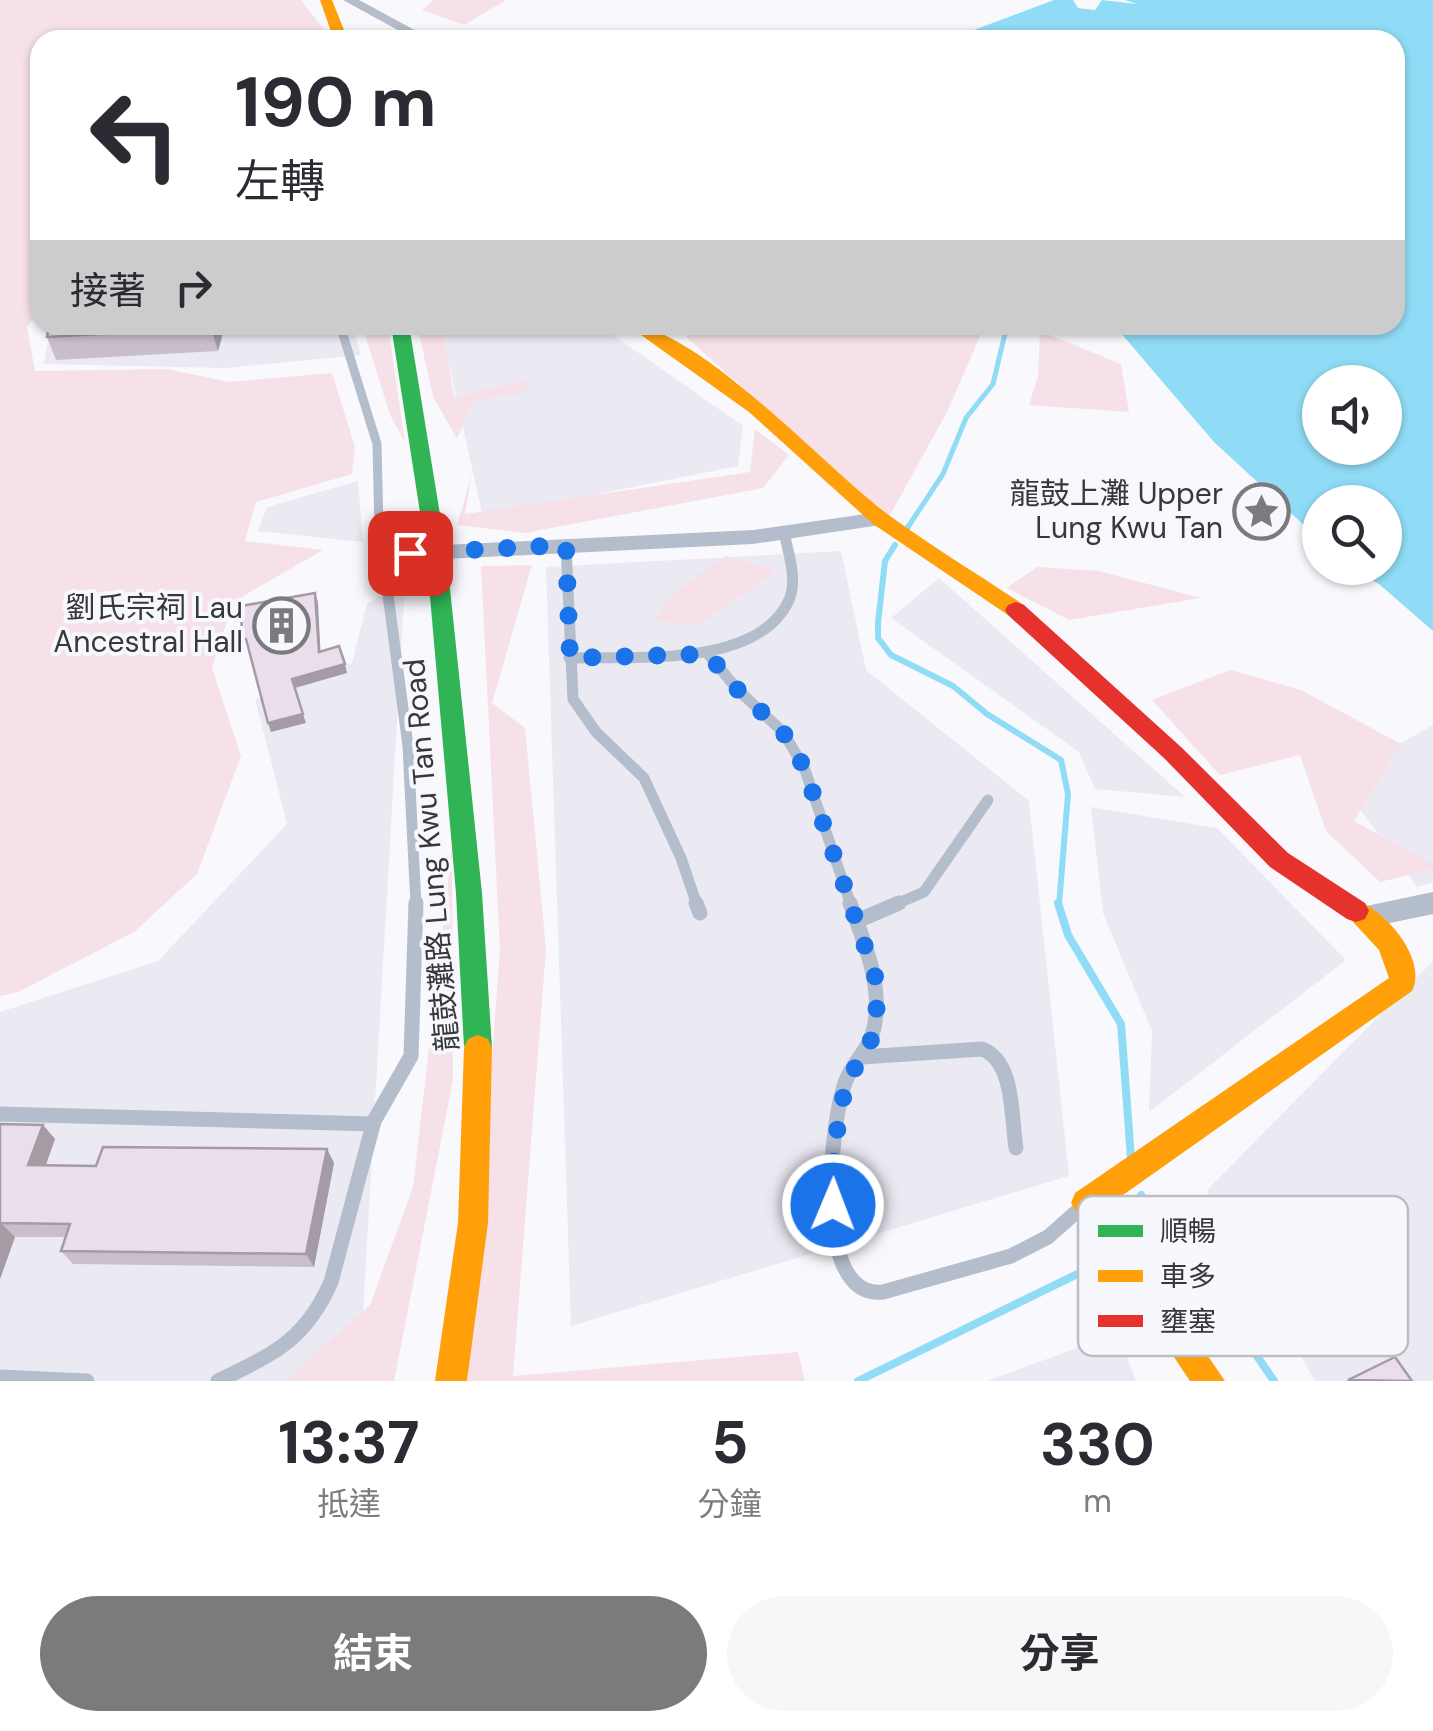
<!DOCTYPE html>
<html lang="zh-TW">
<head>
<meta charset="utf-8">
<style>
  :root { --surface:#fff; --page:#f7f7f7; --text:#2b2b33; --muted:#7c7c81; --accent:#7b7b7e }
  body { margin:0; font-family:"DM Sans","Noto Sans TC",sans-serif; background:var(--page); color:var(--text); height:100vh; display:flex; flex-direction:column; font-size:38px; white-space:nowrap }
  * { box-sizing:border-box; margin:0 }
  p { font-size:32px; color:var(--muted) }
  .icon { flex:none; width:55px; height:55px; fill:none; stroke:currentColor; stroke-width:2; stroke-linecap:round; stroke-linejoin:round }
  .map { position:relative; height:1381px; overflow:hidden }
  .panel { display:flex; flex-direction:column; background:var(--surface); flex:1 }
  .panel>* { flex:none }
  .guide { position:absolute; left:30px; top:30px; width:1375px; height:305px; border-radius:30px; box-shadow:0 2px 8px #0004; background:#fff; color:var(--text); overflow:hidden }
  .controls { position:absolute; left:1302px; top:365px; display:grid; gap:20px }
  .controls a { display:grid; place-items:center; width:100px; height:100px; border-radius:50%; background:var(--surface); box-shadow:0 2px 8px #0004; font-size:50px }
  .pin { position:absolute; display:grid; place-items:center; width:85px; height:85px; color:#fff; margin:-42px; border-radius:20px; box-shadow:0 5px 15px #0006 }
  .me { position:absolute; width:110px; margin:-55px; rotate:1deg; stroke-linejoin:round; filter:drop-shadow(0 0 8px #0008) }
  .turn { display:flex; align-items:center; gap:35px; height:210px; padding:0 40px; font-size:45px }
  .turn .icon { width:130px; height:130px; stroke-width:2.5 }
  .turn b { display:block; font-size:70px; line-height:85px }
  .then { display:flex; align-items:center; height:95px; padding:0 40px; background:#0003; gap:20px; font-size:38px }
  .eta { display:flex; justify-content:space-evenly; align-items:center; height:170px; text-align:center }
  .eta b { font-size:60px; font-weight:700; line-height:70px }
  .primary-button { display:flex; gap:20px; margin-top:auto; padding:20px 40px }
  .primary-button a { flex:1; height:115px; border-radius:60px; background:var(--accent); color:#fff; font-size:40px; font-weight:700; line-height:115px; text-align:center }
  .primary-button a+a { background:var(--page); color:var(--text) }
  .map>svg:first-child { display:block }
  .built { fill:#ebeaf3 }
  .green { fill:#f7e1e9 }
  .water { fill:#90dcf6; fill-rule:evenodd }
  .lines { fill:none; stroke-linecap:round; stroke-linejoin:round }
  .stream-far2 { stroke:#90dcf6; stroke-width:5 }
  .stream-far1 { stroke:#90dcf6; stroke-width:6 }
  .stream { stroke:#90dcf6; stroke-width:8 }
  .lane-far2 { stroke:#b4bdcc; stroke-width:9 }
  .lane-far1 { stroke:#b4bdcc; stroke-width:11 }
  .lane { stroke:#b4bdcc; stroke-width:15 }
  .street { fill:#b4bdcc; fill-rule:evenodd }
  .fast { fill:#30b455; fill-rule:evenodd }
  .slow { fill:#ff9f0a; fill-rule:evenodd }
  .jam { fill:#e5322d; fill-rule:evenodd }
  .wall { fill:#c9bfcb }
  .shaded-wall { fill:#a49ba5 }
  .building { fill:#eadeec; stroke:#a49ba5; stroke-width:2.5 }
  .route { stroke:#1a73e8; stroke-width:18; stroke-dasharray:0 32.4 }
  .labels { text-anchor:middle; stroke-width:8; stroke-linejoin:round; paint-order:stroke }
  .poi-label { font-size:30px; fill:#38373a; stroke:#f7f7fe; text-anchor:end }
  .street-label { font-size:30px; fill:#38373a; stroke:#f7f7fe }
  .key { fill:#f7f7fe; stroke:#bebdc3; stroke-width:2.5 }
  .key-label { font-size:28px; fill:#38373a }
</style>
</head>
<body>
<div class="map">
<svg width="1433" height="1381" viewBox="0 0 1433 1381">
  <rect width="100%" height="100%" fill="#f8f8fd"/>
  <g class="built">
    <polygon points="51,325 352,325 361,355 226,368 44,364"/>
    <polygon points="440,325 599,325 743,426 738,466 483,517"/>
    <polygon points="358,481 363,542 258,531 267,507"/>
    <polygon points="841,551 866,670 1029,801 1069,1176 571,1326 546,567"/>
    <polygon points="939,578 1185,797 1095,789 1079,752 891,618"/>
    <polygon points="405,581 361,1348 298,1381 0,1381 0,1012 158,961 287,824 255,699 352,663 367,604"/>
    <polygon points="1433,725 1433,882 1417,887 1338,779"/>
    <polygon points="1091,807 1217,828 1346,960 1149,1112 1152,1031 1103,913"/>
    <polygon points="1433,961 1433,1381 1315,1381 1207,1190"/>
    <polygon points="1118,1333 1136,1381 987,1381"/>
  </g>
  <g class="green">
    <polygon points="0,0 301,0 332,40 40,40 40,308 27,327 35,371 167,369 229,382 332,373 355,447 352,474 256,502 245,541 323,550 233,602 212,668 241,756 197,874 134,932 18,992 0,996"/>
    <polygon points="434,0 506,0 464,25 422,10"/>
    <polygon points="362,325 388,325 405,442 390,415"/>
    <polygon points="417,325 442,325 454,397 537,378 521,393 473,402 457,439 433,396"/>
    <polygon points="689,325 985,325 947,412 889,517 686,337"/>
    <polygon points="1040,331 1121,364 1129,412 1029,405 1038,376"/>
    <polygon points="755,429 789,455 763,488 525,533 457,525 472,473 465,514 750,472"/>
    <path d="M726 556 777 570 700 624 653 621C672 592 697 574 726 556Z"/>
    <polygon points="532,565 492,703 525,728 546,949 513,1376 798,1352 805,1381 468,1381 500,950 481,566"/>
    <polygon points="1037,567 1099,571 1201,598 1069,620 1007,588"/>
    <polygon points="1230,670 1301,690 1401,744 1354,821 1433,864 1433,869 1380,882 1326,831 1300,755 1220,775 1152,700"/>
    <polygon points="452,847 453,1080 394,1381 285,1381 370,1305 413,1187"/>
  </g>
  <path class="water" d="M1054 0H1073L1078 8 1095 10 1102 0 1137 4 1125 0H1433V631L1379 584 1352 568H1385V502H1320V540L1214 442 1114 325H1395V40H957L958 36ZM1320 382H1385V448H1320Z"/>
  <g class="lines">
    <polyline class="stream-far2" points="906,530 943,474 966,418 993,384 1007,325"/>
    <g class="stream-far1">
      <polyline points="905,531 908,527"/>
      <polyline points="895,545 885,561 878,623 878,638 891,655 953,686 987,714 1061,760 1068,794 1059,905"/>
    </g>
    <g class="stream">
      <polyline points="1058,903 1068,935 1121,1024 1131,1158"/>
      <polyline points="1141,1195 1165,1242 1225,1309 1274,1381"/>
      <polyline points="1141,1243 1159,1234"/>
      <polyline points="858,1381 1100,1263"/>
    </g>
    <polyline class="lane-far2" points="340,325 377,444 379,530"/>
    <g class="lane-far1">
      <polyline points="379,527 408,746 416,905"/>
      <polyline points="566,545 573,699 596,732 644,778 681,858 697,905"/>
      <polyline points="708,654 737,689 783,732 804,767 851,905"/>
      <path d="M569 658C631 656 758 669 789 600 798 579 788 553 784 532"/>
      <polyline points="894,905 924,892 988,800"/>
    </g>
    <g class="lane">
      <polyline points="696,903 700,913"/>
      <path d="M850 903C863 940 879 975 876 1014 873 1052 855 1055 845 1083 830 1125 812 1300 883 1292L1011 1256 1048 1237 1083 1206"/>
      <polyline points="857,921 899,903"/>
      <path d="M862 1057 982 1049C1015 1061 1011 1118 1016 1148"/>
      <polyline points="0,1114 373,1124"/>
      <polyline points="0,1377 87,1381"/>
      <path d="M218 1381C273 1354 305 1341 331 1282L374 1121 411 1056 416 903"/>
    </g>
    <g class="street">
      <polygon points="343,0 359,0 433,40 416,40"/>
      <polygon points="880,512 890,519 887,524 753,544 384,562 374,555 384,548 753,530"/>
      <polygon points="1433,892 1433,914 1366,928 1357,925 1353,917 1357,909 1366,906"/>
    </g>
    <polygon class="fast" points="391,325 409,325 446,551 482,893 492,1048 488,1057 478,1061 468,1057 464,1048 456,893 426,551"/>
    <g class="slow">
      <polygon points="320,0 332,0 348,40 334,40"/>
      <path d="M627 325C697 325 829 472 890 516 933 547 979 575 1024 605L1027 610 1024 615H1008L873 524 749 412Z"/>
      <path d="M1356 900C1385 910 1428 959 1412 991L1106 1207 1225 1381H1190L1071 1203 1075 1193 1389 978 1379 950 1343 911 1347 903Z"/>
      <polygon points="478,1035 488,1039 492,1048 488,1223 467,1381 435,1381 458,1223 464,1048 468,1039"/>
    </g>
    <polygon class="jam" points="1016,602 1024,605 1181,747 1288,853 1365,903 1369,911 1365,919 1356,922 1347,919 1270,867 1165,759 1008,615 1005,610 1008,605"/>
  </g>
  <g class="wall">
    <polygon points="49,325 220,325 223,333 218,351 56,360 47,337"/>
    <polygon points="0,1124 43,1125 55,1139 45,1165 96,1166 327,1149 334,1163 314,1267 73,1264 61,1251 65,1237 15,1237 0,1279"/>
  </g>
  <g class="shaded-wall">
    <polygon points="212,325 220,325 223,333 218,351 211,328"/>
    <polygon points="315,593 318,602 321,662 319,652"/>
    <polygon points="345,664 347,673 295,688 292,679"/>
    <polygon points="303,714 306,723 271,732 268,723"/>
    <polygon points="43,1125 55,1139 41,1179 28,1165"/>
    <polygon points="327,1149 334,1163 314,1267 306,1254"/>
    <polygon points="1,1223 15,1237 0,1279 0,1227"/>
  </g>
  <g class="building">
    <polygon points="49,325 212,325 211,328 47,337"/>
    <polygon points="315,593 319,652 339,646 345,664 292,679 303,714 268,723 246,639 242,639 241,606"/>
    <polygon points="0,1124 43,1125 28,1165 96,1166 103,1147 327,1149 306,1254 61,1251 70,1224 1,1223 0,1227"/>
    <polygon points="1395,1357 1412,1381 1348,1380"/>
  </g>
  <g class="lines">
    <polyline class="route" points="410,553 566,545 570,658 708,654 736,688 783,732 804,767 875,976 877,1006 870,1045 846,1082 834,1148 833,1205"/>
  </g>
  <defs>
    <symbol id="sight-ring" viewBox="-11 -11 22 22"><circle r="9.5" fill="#f7f7fe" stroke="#7b7b7e" stroke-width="1.5"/><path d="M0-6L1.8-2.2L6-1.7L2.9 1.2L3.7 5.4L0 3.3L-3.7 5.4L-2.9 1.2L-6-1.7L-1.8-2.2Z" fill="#7b7b7e"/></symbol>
    <symbol id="building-ring" viewBox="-11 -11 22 22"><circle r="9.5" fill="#f7f7fe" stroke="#7b7b7e" stroke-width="1.5"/><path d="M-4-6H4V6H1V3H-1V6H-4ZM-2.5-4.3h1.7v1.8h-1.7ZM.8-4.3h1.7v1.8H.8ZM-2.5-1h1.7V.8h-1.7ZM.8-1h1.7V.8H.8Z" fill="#7b7b7e"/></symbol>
  </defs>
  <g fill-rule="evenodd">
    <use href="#sight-ring" x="1230" y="480" width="63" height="63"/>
    <use href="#building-ring" x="250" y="594" width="63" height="63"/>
  </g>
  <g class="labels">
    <g class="poi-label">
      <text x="1223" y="504">龍鼓上灘 Upper<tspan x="1223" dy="34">Lung Kwu Tan</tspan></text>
      <text x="243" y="618">劉氏宗祠 Lau<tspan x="243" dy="34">Ancestral Hall</tspan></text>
    </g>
    <g class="street-label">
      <text transform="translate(431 855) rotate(-95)" y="10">龍鼓灘路 Lung Kwu Tan Road</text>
    </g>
  </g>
  <rect x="1078" y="1196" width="330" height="160" rx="15" class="key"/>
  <rect x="1098" y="1225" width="45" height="12" fill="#30b455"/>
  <rect x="1098" y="1270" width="45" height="12" fill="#ff9f0a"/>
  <rect x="1098" y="1315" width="45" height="12" fill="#e5322d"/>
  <g class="key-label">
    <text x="1160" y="1241">順暢</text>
    <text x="1160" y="1286">車多</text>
    <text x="1160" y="1331">壅塞</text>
  </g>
</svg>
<div class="controls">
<a><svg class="icon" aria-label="sound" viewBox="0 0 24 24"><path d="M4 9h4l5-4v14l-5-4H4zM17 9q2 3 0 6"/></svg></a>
<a><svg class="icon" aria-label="search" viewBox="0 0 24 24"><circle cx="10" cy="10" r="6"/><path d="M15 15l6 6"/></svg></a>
</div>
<div class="pin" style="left:410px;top:553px;background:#d93025"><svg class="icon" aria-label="arrive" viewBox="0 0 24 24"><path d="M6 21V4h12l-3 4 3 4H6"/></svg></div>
<svg class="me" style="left:833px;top:1205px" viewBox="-20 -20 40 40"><circle r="17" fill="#1a73e8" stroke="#fff" stroke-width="3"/><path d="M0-11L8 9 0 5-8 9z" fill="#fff"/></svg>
<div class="guide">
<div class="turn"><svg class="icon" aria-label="left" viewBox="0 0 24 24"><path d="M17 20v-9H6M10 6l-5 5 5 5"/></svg><div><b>190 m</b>左轉</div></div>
<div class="then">接著<svg class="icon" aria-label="right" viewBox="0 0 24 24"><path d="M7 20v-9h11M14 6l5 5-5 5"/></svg></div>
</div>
</div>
<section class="panel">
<div class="eta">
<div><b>13:37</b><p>抵達</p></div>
<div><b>5</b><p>分鐘</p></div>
<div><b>330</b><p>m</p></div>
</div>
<div class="primary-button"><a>結束</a><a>分享</a></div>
</section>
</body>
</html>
